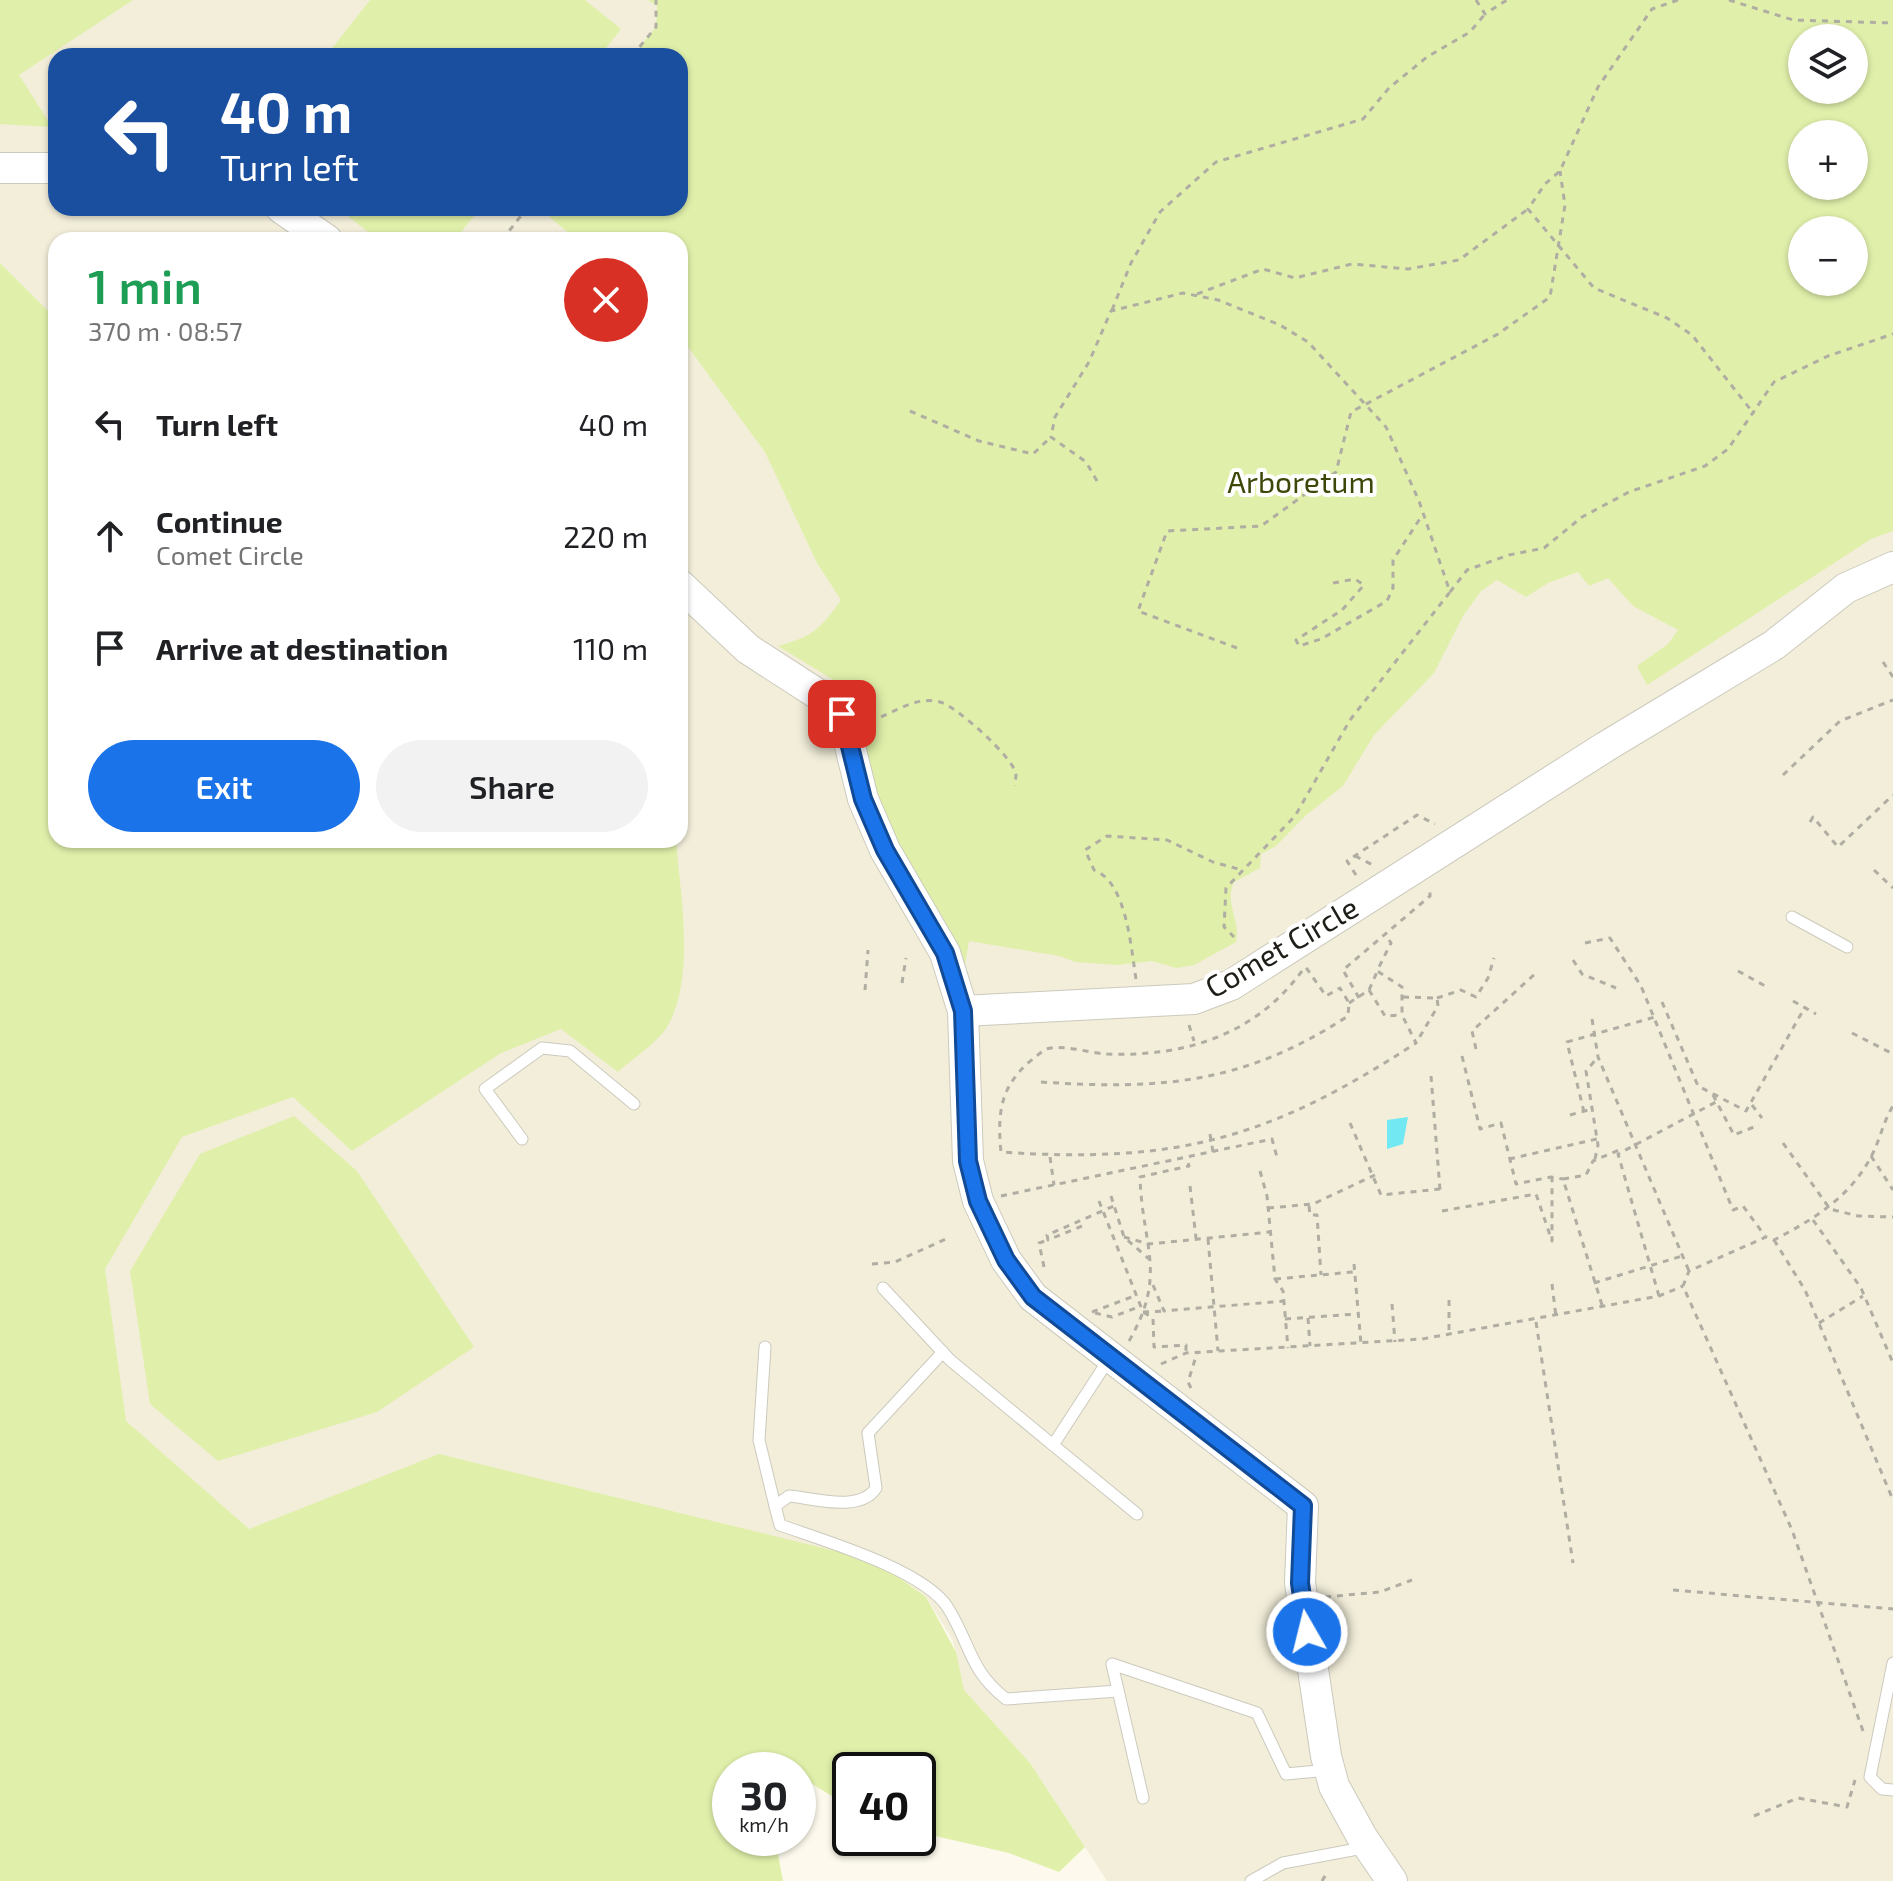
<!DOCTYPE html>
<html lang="en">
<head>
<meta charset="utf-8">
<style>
  :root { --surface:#fff; --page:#f2f2f2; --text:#202124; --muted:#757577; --accent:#1a73e8 }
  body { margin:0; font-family:"Exo 2",sans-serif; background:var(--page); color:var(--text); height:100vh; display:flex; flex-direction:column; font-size:30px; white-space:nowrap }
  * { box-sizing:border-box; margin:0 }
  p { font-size:26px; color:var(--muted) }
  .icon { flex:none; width:44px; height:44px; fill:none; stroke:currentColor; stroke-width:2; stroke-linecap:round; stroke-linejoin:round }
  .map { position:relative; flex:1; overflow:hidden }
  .details { position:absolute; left:48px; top:232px; width:640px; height:616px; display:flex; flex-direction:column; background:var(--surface); border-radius:24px; box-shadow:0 2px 6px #0004 }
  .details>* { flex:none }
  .hud { position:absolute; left:48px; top:48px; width:640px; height:168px; border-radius:24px; box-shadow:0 2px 6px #0004; background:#1a4fa0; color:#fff; overflow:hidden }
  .tools { position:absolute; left:1788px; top:24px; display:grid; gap:16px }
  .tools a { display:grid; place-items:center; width:80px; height:80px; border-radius:50%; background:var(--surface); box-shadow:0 2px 6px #0004; font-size:40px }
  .speed { position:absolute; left:712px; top:1752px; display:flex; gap:16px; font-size:40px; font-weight:700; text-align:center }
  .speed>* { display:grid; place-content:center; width:104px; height:104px; border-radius:50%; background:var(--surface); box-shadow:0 2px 6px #0004; line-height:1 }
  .speed small { font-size:20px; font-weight:400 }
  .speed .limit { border:4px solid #111; border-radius:12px; background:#fff; color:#111 }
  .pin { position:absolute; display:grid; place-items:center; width:68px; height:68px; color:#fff; margin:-34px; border-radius:16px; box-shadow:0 4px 12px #0006 }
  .me { position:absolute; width:88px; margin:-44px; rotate:352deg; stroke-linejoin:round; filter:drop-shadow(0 0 6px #0008) }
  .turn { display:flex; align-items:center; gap:28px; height:168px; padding:0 40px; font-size:36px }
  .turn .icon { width:104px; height:104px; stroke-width:2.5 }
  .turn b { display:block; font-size:56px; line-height:68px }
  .round { display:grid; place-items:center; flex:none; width:84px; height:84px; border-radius:42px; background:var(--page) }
  .summary { display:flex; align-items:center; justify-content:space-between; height:136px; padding:0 40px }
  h1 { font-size:48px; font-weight:600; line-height:60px; color:#1e9e55 }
  .action { display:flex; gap:16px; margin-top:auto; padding:16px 40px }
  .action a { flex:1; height:92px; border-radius:48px; background:var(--accent); color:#fff; font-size:32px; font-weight:600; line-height:92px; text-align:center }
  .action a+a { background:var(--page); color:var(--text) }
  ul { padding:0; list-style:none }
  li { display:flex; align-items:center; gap:24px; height:112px; padding:0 40px }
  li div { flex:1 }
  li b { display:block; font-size:30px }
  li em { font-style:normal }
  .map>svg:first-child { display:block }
  .built { fill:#f2eeda; fill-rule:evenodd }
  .green { fill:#e0f0aa; fill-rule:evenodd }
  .water { fill:#72e9f2 }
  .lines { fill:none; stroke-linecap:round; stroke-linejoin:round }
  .lane-casing { stroke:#cccabd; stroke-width:13 }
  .secondary-casing { stroke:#cccabd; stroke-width:32 }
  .path { stroke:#b0ada3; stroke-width:3; stroke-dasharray:6 6; stroke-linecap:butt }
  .lane { stroke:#fff; stroke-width:11 }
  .secondary { stroke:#fff; stroke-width:30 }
  .route-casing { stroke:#114b97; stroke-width:20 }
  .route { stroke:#1a73e8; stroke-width:14 }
  .labels { text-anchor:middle; stroke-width:8; stroke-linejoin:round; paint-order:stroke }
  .park-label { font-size:30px; fill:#3d4708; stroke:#fff }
  .street-label { font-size:30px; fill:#1e1d18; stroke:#fff }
</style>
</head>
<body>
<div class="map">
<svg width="1893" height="1881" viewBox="0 0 1893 1881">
  <rect width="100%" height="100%" fill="#fdfaed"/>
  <path class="built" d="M0 0H1893V1881H1107L1030 1763 963 1690 953 1641 926 1597 876 1561 0 1881V1007L235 840H680V240H56V546L0 454ZM1802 38H1854V90H1802ZM56 56H680V208H56ZM1802 134H1854V186H1802ZM1802 230H1854V282H1802Z"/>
  <g class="green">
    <polygon points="0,0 133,0 19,75 52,127 0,124"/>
    <polygon points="370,0 585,0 621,29 600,56 326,56"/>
    <path d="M648 0H1893V531L1871 539 1647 685 1637 666 1668 644 1678 630 1633 606 1608 578 1589 586 1578 572 1548 583 1526 597 1497 580 1481 591 1463 616 1434 673 1374 735 1343 786 1305 816 1276 846 1261 854 1260 868 1234 882C1224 904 1241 920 1236 942L1194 965 1176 968 1152 961 1117 965 1075 962 1059 956 969 941 965 965 882 817 868 763 863 698 778 646C813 637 821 628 841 600L817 563 765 452 680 336V240H577L539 208H680V56H632L656 27 657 6ZM1802 38H1854V90H1802ZM1802 134H1854V186H1802ZM1802 230H1854V282H1802Z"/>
    <polygon points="338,208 480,208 455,240 378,240"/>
    <path d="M0 263 56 319V840H676C680 894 697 982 665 1030 654 1045 632 1059 618 1072L561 1029 501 1053 352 1151 293 1097 182 1137 105 1269 126 1421 249 1529 439 1454 876 1561 926 1597 956 1652 964 1690 1030 1763 1085 1847 1059 1872 1009 1853 918 1832V1770H850V1807L804 1779 798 1781V1770H730V1838H775L783 1881H0Z"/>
    <polygon points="294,1116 357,1171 474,1347 377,1412 218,1461 150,1404 130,1271 200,1154"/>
  </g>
  <polygon class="water" points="1408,1117 1403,1144 1387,1149 1387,1120"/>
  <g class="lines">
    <defs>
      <g id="lane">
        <polyline points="1792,917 1847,947"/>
        <polyline points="522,1139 485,1089 542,1048 570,1051 634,1104"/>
        <polyline points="883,1288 950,1360 1053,1445"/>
        <polyline points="765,1347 759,1440 775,1506"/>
        <path d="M943 1352 868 1433 876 1488C860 1513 813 1498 789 1496L775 1506 780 1525C822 1540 925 1570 948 1608 971 1645 969 1670 1006 1699L1118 1691"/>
        <polyline points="1109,1359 1053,1445 1137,1514"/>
        <polyline points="1893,1663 1870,1777 1882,1789 1893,1790"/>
        <polyline points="1143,1798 1112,1664 1257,1713 1286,1774 1329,1770"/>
        <polyline points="1251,1881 1283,1863 1368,1847"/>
      </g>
      <g id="secondary">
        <polyline points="0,168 56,168"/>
        <polyline points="281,208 327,240"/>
        <polyline points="680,585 748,649 833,704 842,714 863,799 885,850 945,953 963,1011 968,1161 978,1201 1006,1260 1033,1297 1303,1506 1300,1583 1326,1756 1334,1786 1362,1837 1392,1881"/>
        <polyline points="963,1011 1194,999 1231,985 1605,747 1774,645 1846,588 1893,567"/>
      </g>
    </defs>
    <use href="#lane" class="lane-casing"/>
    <use href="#secondary" class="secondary-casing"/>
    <g class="path">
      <polyline points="1476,0 1485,14 1507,0"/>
      <polyline points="1678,0 1652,9 1598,87 1560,171 1545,184 1528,209 1594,288 1667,318 1692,335 1754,414"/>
      <polyline points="1729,0 1793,20 1893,23"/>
      <polyline points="632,56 656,27 656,0"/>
      <polyline points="502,240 527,208"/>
      <polyline points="1197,294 1263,269 1295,278 1352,264 1408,269 1459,260 1528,209"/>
      <polyline points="1112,310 1131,263 1160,212 1216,162 1363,119 1389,88 1427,57 1470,32 1485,14"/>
      <polyline points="910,411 979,441 1033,454 1051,437"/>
      <polyline points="1097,481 1086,462 1051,437 1055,417 1089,362 1111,311 1183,293 1218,300 1280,325 1308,342 1386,427 1419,501 1450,592 1350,720 1295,816 1226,888 1224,927 1234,937"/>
      <polyline points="1333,583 1355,579 1364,585 1342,610 1296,640 1299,646 1321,639 1387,601 1393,588 1393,560 1423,514"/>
      <polyline points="1450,592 1467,570 1509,555 1544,548 1582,517 1629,492 1705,466 1728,449 1774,382 1828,356 1893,334"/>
      <polyline points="1237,648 1138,611 1167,531 1261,526 1336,472 1351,412 1498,334 1550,297 1565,205 1560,171"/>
      <polyline points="1883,662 1893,677"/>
      <path d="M870 721C891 715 915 695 940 702 956 706 1013 757 1016 774 1016 778 1015 782 1015 786"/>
      <polyline points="1783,775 1840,721 1893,700"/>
      <polyline points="1810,822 1813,817 1838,847 1893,795"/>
      <polyline points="1355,856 1373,865"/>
      <polyline points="1874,870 1893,888"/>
      <polyline points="1356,875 1347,861 1417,815 1435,824"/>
      <polyline points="1585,943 1610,938 1641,986 1733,1210 1743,1206 1765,1236"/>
      <polyline points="1573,960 1582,974 1616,988"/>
      <path d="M1302 971C1255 1035 1185 1057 1107 1054 1088 1053 1064 1044 1046 1049 1004 1078 996 1103 1001 1152 1177 1164 1269 1139 1416 1043L1402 1015V987L1377 971 1391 943 1385 934"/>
      <polyline points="1738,971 1767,987"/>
      <path d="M1136 979C1131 949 1127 882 1094 870L1085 850 1107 836 1167 840 1213 862 1242 870"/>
      <polyline points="902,983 906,958"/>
      <polyline points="865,990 868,950"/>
      <polyline points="1369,990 1385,1016 1402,1015"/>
      <polyline points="1403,997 1437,998 1438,1006 1416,1043"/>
      <polyline points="1359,998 1343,970 1430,896 1430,887"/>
      <polyline points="1437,998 1461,990 1476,997 1488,978 1494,958"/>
      <polyline points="1793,1001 1816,1014"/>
      <polyline points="1662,1002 1698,1086 1746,1111 1805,1007"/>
      <polyline points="1349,1003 1369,990 1377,972"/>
      <polyline points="1592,1019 1598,1057 1689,1271"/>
      <polyline points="1189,1025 1194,1041"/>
      <polyline points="1852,1033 1893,1054"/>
      <polyline points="1476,1049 1472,1031 1536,973"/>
      <polyline points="1462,1056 1480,1129 1501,1123 1516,1184 1551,1177 1563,1179"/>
      <polyline points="1431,1076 1440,1190"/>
      <path d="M1041 1082C1162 1090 1244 1084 1348 1016L1349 1003 1340 988 1326 996 1305 966"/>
      <polyline points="1713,1095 1734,1135 1759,1125"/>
      <polyline points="1752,1105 1762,1118"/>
      <polyline points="1584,1112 1567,1042 1655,1017"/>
      <polyline points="1570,1115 1592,1109"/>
      <polyline points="1350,1123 1381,1195 1440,1189"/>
      <polyline points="1210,1134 1213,1152"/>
      <polyline points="1783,1143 1830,1209 1858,1216 1893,1217"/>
      <polyline points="1871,1156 1893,1190"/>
      <polyline points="1050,1157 1054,1185"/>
      <polyline points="1509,1159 1597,1139"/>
      <polyline points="1595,1159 1598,1145 1586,1071 1598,1057"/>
      <polyline points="1260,1171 1267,1196 1275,1279 1283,1291 1288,1348"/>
      <polyline points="1190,1186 1196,1238"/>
      <polyline points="1001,1196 1272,1139 1278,1161"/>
      <polyline points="1111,1196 1124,1237 1149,1259"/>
      <polyline points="1099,1201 1143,1312 1153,1318 1154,1347 1186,1345 1186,1353"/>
      <polyline points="1309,1206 1310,1215 1317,1215 1321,1275"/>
      <polyline points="1268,1208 1313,1204 1375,1175"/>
      <polyline points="1442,1211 1536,1194 1552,1241 1552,1177"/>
      <polyline points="1813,1220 1861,1288 1893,1363"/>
      <polyline points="1082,1226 1048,1240 1047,1235 1114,1206"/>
      <polyline points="1124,1237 1149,1244 1270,1232"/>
      <polyline points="1208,1239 1218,1351"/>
      <polyline points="1774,1240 1805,1290 1893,1500"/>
      <polyline points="872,1264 895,1262 948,1238"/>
      <polyline points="1354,1264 1361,1344"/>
      <polyline points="1044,1267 1039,1243 1048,1240"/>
      <polyline points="1275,1279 1353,1272"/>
      <polyline points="1594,1283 1682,1256"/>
      <polyline points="1552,1284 1556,1317"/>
      <polyline points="1153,1285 1164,1311 1284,1301"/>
      <polyline points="1659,1296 1618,1154 1716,1102"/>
      <polyline points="1449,1300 1449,1334"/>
      <polyline points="1392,1304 1395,1342"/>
      <polyline points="1602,1305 1563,1179 1586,1175 1593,1161 1619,1150"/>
      <polyline points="1092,1312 1137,1295"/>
      <polyline points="1143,1312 1164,1311"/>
      <polyline points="1095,1313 1112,1317 1141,1306"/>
      <polyline points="1308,1318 1310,1346"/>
      <polyline points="1285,1319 1357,1314"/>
      <polyline points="1536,1322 1573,1563"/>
      <polyline points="1819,1323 1863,1296"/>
      <path d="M1129 1341C1168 1274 1142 1246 1140 1177L1189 1166 1187 1158"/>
      <polyline points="1161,1364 1186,1353 1422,1339 1659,1296 1683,1286"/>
      <polyline points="1191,1388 1188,1382 1197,1353"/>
      <polyline points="1673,1590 1893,1609"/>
      <polyline points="1325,1597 1380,1592 1412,1580"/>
      <path d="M1863 1731 1792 1530 1683 1286 1689 1271 1766 1237 1774 1240C1814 1219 1849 1198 1871 1157 1880 1140 1883 1122 1893 1106"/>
      <polyline points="1754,1816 1798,1798 1847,1807 1855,1780"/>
      <polyline points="1322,1881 1328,1871"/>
    </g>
    <use href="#lane" class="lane"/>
    <use href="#secondary" class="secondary"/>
  </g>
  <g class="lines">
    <defs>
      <polyline id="route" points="842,714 863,799 885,850 945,953 963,1011 968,1161 978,1201 1006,1260 1033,1297 1303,1506 1300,1583 1307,1632"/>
    </defs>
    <use href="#route" class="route-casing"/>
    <use href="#route" class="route"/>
  </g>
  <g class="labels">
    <g class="park-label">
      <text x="1301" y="493">Arboretum</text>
    </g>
    <g class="street-label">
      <text transform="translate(1282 948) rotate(-30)" y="10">Comet Circle</text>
    </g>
  </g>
</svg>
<div class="tools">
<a><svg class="icon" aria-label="layers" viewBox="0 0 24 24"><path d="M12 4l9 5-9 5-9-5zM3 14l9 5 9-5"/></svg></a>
<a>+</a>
<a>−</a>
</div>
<div class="speed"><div>30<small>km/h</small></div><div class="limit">40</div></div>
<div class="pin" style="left:842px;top:714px;background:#d93025"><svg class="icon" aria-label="arrive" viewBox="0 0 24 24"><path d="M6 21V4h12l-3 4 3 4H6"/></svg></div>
<svg class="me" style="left:1307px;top:1632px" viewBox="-20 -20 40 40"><circle r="17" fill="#1a73e8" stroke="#fff" stroke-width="3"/><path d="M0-11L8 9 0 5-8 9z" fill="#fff"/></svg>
<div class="hud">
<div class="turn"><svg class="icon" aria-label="left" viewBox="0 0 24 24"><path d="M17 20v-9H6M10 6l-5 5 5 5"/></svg><div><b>40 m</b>Turn left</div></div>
</div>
<section class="details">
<div class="summary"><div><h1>1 min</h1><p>370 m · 08:57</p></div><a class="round" style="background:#d93025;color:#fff"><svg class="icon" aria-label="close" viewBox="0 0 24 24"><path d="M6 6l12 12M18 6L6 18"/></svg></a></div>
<ul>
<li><svg class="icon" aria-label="left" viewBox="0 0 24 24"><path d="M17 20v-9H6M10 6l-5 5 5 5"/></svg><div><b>Turn left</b></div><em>40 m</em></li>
<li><svg class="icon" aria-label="ahead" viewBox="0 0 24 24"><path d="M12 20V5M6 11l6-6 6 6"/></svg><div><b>Continue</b><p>Comet Circle</p></div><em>220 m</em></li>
<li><svg class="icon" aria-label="arrive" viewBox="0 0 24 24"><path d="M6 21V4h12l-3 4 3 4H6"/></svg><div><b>Arrive at destination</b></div><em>110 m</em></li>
</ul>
<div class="action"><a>Exit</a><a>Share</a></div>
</section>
</div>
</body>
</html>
